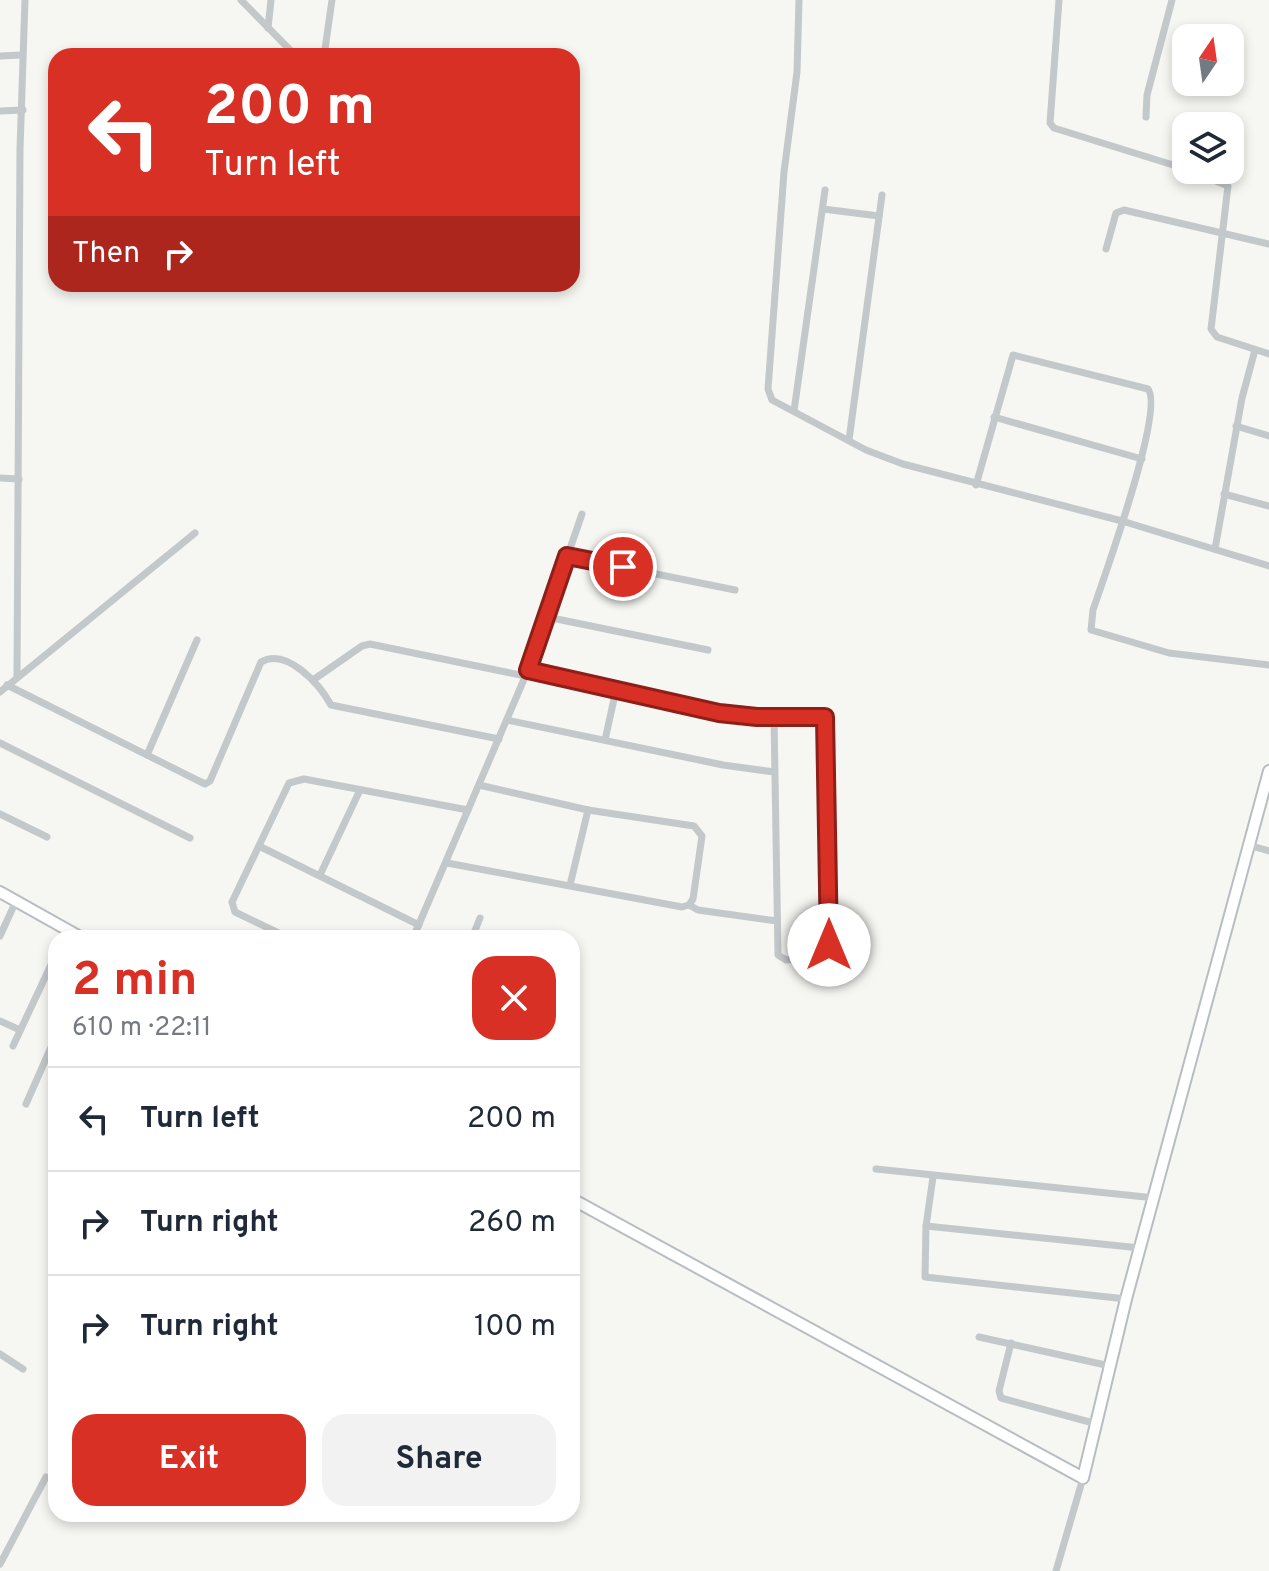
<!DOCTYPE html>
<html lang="en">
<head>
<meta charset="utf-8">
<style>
  :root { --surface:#fff; --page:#f2f2f3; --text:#1f2937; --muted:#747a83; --line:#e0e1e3; --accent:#d93025 }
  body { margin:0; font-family:Overpass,sans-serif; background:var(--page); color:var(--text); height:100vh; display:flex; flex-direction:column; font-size:30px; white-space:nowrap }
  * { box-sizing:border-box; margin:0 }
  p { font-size:26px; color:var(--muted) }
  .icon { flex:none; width:44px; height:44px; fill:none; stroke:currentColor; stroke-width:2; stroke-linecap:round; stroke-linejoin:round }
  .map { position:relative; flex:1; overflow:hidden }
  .details { position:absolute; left:48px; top:930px; width:532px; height:592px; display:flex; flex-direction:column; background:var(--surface); border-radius:24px; box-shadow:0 4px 12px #0003 }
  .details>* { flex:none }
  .top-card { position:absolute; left:48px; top:48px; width:532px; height:244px; border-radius:24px; box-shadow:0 4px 12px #0003; background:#d93025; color:#fff; overflow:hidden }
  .needle { width:52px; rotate:13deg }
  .controls { position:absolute; left:1172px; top:24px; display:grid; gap:16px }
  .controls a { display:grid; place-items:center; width:72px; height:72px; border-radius:16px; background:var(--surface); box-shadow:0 4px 12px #0003; font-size:40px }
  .pin { position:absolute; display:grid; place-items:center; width:68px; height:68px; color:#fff; margin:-34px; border:4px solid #fff; border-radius:50%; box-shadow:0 2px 8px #0007 }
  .me { position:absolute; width:88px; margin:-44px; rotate:0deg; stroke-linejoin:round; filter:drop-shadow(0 0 6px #0008) }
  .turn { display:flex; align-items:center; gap:28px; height:168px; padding:0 24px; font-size:36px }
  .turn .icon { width:104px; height:104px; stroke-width:2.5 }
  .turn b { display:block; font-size:56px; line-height:68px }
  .then { display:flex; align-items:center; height:76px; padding:0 24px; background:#0003; gap:16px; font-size:30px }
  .round { display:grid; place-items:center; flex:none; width:84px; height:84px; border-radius:24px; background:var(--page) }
  .summary { display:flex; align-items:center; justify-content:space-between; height:136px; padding:0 24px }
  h1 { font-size:48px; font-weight:700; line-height:60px; color:var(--accent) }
  .cta { display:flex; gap:16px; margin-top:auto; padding:16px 24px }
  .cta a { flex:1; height:92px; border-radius:24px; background:var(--accent); color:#fff; font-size:32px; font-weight:700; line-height:92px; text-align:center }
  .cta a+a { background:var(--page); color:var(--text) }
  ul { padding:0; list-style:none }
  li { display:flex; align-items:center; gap:24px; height:104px; padding:0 24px; border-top:2px solid var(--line) }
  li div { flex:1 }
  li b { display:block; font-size:30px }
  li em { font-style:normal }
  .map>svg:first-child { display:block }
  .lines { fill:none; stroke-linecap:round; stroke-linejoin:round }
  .secondary-casing { stroke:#b7bdc1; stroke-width:14 }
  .street { stroke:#c3c8cb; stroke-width:7 }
  .secondary { stroke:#fff; stroke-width:10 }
  .route-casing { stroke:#8d1f18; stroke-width:20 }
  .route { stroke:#d93025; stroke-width:14 }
</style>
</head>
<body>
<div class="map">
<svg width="1269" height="1571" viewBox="0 0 1269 1571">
  <rect width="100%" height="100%" fill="#f6f6f2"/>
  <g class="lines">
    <defs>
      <g id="secondary">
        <polyline points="0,892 82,938"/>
        <polyline points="572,1199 1083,1478 1126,1299 1269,771"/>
      </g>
    </defs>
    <use href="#secondary" class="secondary-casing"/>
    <g class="street">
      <polyline points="241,0 296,56"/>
      <polyline points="799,0 797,72 784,172 768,389 772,400 866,450 903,464 1122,521 1269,566"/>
      <polyline points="1059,0 1050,123 1054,128 1186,169"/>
      <polyline points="268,28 271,0"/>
      <polyline points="0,56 22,55"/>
      <polyline points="324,56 332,0"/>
      <polyline points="0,111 23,110"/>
      <polyline points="1146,117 1147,95 1172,0"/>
      <polyline points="1189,170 1228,186 1211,329 1217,337 1269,354"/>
      <polyline points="823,209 879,216"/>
      <polyline points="1106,249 1116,213 1124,210 1269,244"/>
      <polyline points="794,411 825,190"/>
      <polyline points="994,417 1142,459"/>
      <polyline points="1236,426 1269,436"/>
      <polyline points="849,440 882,195"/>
      <polyline points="0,478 19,479"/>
      <path d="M976 485 1013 355 1148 389C1165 410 1104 577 1093 610L1091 630 1169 653 1269 665"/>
      <polyline points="1224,494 1269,506"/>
      <polyline points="1215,549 1242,398 1255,350"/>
      <polyline points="567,556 735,590"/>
      <polyline points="547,617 708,650"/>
      <polyline points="528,670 740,716 822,716 825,717 829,945 824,956 786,960 778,955 774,717"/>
      <polyline points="17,676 20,149 25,0"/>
      <polyline points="313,680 362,646 370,644 525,676"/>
      <path d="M7 685 205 784 210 781 261 662C287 647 320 685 331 705L499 739"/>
      <polyline points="0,692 195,533"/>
      <polyline points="507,720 723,765 774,772"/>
      <polyline points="605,740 616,690"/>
      <polyline points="0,743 190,838"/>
      <polyline points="147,755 197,640"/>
      <polyline points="0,814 47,837"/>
      <polyline points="1248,845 1269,851"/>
      <polyline points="259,846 419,925"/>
      <polyline points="447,863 682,907 689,905 693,899 702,836 694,826 588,810 479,785"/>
      <polyline points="320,875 360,790"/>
      <polyline points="570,885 588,810"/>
      <polyline points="689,905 698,910 777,921"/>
      <polyline points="0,936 16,901"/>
      <polyline points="289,938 235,912 232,902 289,783 304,779 468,810"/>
      <polyline points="413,938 528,670 582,514"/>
      <polyline points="472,938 480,918"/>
      <polyline points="0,1021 20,1030"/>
      <polyline points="13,1046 56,954"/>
      <polyline points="26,1104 56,1036"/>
      <polyline points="876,1169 1155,1198"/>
      <polyline points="933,1177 926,1226 925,1277 1126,1299"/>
      <polyline points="926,1226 1140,1248"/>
      <polyline points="979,1337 1110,1366"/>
      <polyline points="1011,1343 999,1391 1001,1398 1097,1424"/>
      <polyline points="0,1354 23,1369"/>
      <polyline points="0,1564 46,1477"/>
      <polyline points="1056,1571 1083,1478"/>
    </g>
    <use href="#secondary" class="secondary"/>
  </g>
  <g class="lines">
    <defs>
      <polyline id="route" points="623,567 567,556 528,670 719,713 757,717 825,717 829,945"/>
    </defs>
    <use href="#route" class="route-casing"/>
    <use href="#route" class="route"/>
  </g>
</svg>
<div class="controls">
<a><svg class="needle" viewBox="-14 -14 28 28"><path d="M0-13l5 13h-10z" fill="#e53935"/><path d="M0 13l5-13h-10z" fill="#747a83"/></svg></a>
<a><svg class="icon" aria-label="layers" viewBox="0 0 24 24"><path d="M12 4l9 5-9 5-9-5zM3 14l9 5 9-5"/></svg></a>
</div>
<div class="pin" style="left:623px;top:567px;background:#d93025"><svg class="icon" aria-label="arrive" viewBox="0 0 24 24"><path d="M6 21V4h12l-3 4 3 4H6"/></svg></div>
<svg class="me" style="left:829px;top:945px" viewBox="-20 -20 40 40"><circle r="19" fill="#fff"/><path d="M0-13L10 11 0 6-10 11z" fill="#d93025"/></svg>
<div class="top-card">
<div class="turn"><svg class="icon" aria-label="left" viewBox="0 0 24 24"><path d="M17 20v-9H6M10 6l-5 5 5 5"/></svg><div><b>200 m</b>Turn left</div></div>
<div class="then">Then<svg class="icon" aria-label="right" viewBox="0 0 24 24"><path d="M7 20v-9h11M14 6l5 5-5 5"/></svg></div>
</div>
<section class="details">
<div class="summary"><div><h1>2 min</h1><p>610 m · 22:11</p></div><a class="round" style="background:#d93025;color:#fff"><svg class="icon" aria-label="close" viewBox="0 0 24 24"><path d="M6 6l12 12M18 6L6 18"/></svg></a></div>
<ul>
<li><svg class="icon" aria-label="left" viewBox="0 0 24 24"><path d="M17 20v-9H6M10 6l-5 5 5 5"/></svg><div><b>Turn left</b></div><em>200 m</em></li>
<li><svg class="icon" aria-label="right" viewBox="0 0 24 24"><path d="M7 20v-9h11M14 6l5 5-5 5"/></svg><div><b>Turn right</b></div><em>260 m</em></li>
<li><svg class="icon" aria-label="right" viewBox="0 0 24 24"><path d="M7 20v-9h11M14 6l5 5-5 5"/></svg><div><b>Turn right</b></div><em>100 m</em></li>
</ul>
<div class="cta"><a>Exit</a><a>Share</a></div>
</section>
</div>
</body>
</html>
